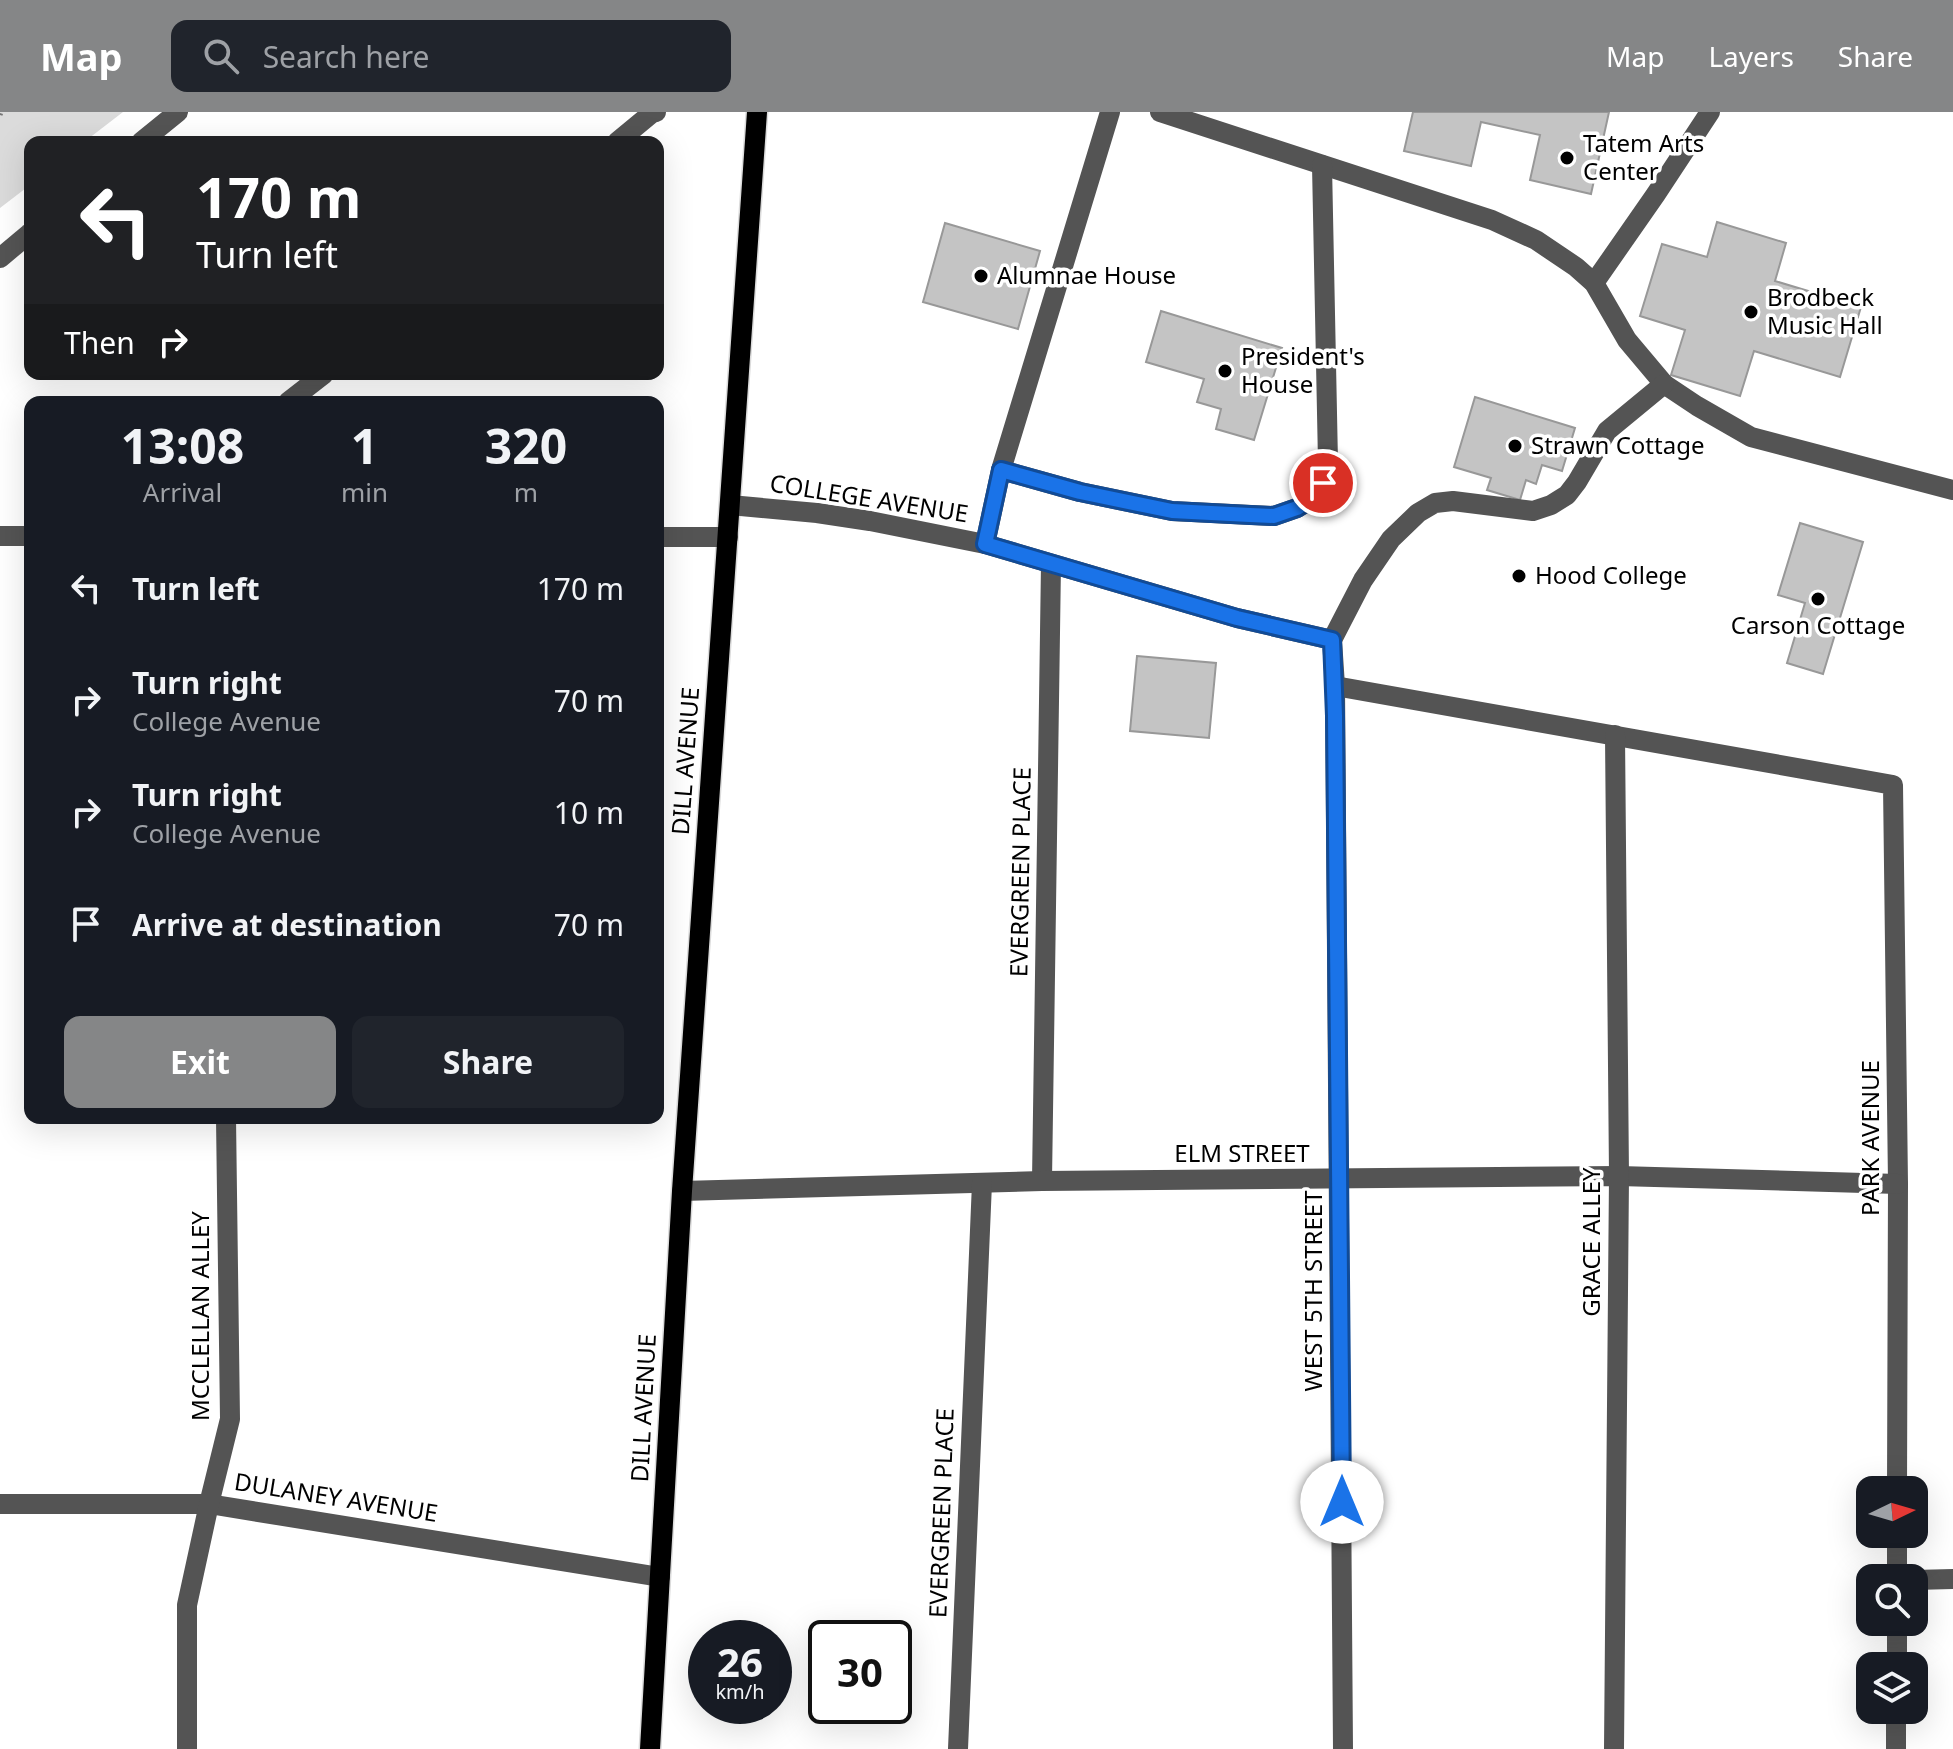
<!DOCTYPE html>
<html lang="en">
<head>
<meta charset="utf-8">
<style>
  :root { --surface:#171b24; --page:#20242c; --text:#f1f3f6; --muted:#9ea1a6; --accent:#858687 }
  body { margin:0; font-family:"Noto Sans",sans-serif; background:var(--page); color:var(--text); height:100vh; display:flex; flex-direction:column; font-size:30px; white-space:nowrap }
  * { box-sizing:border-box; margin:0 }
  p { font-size:26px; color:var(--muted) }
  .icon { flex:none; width:44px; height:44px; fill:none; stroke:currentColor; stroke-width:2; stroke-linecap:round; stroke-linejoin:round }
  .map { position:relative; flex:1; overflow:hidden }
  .drawer { position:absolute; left:24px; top:284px; width:640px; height:728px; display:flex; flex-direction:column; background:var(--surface); border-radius:16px; box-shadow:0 8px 32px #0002 }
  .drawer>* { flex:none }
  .top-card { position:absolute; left:24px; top:24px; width:640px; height:244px; border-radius:16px; box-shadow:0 8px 32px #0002; background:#202124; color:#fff; overflow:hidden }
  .needle { width:52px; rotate:85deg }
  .controls { position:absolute; left:1856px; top:1364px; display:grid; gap:16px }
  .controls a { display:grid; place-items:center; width:72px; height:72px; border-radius:16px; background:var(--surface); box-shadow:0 8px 32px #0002; font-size:40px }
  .speed { position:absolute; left:688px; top:1508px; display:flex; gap:16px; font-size:40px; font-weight:700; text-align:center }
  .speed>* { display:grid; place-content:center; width:104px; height:104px; border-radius:50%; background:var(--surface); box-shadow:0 8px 32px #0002; line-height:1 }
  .speed small { font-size:20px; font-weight:400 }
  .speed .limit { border:4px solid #111; border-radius:12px; background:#fff; color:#111 }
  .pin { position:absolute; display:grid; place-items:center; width:68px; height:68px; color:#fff; margin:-34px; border:4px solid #fff; border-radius:50%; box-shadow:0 2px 8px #0007 }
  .me { position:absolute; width:88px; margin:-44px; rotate:0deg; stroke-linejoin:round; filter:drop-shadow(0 0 6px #0008) }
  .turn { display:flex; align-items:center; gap:28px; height:168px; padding:0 40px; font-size:36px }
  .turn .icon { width:104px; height:104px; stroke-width:2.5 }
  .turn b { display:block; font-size:56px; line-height:68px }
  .then { display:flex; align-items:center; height:76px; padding:0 40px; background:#0003; gap:16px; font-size:30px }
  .eta { display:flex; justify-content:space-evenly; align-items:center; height:136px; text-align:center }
  .eta b { font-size:48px; font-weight:700; line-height:56px }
  .primary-button { display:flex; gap:16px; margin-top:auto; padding:16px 40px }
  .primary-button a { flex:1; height:92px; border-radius:16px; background:var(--accent); color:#fff; font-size:32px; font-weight:700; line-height:92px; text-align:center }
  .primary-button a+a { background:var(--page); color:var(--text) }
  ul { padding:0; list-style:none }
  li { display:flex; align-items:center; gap:24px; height:112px; padding:0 40px }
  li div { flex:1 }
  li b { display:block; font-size:30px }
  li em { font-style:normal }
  header { display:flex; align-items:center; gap:48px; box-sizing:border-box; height:112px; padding:0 40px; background:var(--accent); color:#fff }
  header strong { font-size:38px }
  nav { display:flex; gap:44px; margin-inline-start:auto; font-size:28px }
  .search { width:560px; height:72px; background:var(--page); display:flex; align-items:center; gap:20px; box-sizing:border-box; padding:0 28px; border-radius:16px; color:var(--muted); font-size:30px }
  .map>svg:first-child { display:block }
  .green { fill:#dbdbdb }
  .building { fill:#c4c4c4; stroke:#989898; stroke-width:2 }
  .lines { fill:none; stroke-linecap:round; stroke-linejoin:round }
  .major-casing { stroke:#dbdbdb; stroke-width:23 }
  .path { stroke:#767676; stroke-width:5; stroke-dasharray:2 4; stroke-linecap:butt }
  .minor { stroke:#545454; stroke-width:20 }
  .major { stroke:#000; stroke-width:20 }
  .route-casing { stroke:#114b97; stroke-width:20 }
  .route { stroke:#1a73e8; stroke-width:14 }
  .poi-dot { fill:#000; stroke:#fff; stroke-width:3 }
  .labels { text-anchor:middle; stroke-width:7; stroke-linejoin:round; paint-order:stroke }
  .poi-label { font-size:24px; fill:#000; stroke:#fff; text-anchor:start }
  .street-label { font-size:24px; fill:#000; stroke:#fff }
</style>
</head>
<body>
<header>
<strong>Map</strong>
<div class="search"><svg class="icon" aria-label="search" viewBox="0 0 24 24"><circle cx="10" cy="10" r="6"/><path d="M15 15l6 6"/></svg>Search here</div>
<nav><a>Map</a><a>Layers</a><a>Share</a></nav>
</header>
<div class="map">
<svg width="1953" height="1637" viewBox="0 0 1953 1637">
  <rect width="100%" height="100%" fill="#fff"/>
  <polygon class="green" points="0,0 123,0 84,30 30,30 30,73 0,96"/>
  <g class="building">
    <polygon points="1413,0 1609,0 1591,82 1530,68 1540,23 1481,10 1471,54 1404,39"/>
    <polygon points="1717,110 1786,131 1775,169 1861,195 1840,265 1754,239 1740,284 1671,263 1685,218 1640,204 1662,132 1707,145"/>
    <polygon points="945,111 1040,139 1018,217 923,190"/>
    <polygon points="1161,199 1282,236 1254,328 1216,317 1221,297 1197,290 1204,267 1146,250"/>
    <polygon points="1475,285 1575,316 1562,359 1542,353 1536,372 1526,368 1520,388 1487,378 1491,366 1454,355"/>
    <polygon points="1800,411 1863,430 1823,562 1787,551 1805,491 1778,483"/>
    <polygon points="1137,544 1216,551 1209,626 1130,619"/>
  </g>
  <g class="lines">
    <defs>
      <polyline id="major" points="650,1637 682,1079 757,0"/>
    </defs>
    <use href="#major" class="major-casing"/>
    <polyline class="path" points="0,3 1,0"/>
    <g class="minor">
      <polyline points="1160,0 1492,108 1536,128 1576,155 1594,171 1627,228 1664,272 1697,294 1751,325 1953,378"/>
      <polyline points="141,30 178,0"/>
      <polyline points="617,30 652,1 656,0"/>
      <polyline points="0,146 30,121"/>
      <polyline points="1594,171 1656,82 1710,0"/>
      <polyline points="288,290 324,262"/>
      <polyline points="1001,358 1080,380 1172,399 1274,404 1297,396 1313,386 1323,371 1328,350 1322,53"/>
      <polyline points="730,393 817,401 870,409 985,432 1237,506 1332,528"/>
      <polyline points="0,424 30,424"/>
      <polyline points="658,425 728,425"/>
      <polyline points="985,432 1001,358 1110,0"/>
      <polyline points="1332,528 1335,574 1343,1637"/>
      <polyline points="1332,528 1363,468 1391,427 1418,401 1435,391 1453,389 1533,399 1551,393 1567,383 1577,370 1607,319 1664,272"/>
      <polyline points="1335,574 1893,673 1898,1072 1897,1378"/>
      <polyline points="1042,1069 1051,452"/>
      <polyline points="682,1079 1042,1069 1619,1064 1898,1072"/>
      <polyline points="0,1392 209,1392 660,1465"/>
      <polyline points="1897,1466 1897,1422"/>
      <polyline points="1914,1468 1953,1467"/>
      <polyline points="1897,1554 1897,1510"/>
      <polyline points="187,1637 187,1493 209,1392 230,1307 226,1006"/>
      <polyline points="958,1637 982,1071"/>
      <polyline points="1614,1637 1619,1064 1615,623"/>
      <polyline points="1896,1637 1896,1598"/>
    </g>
    <use href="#major" class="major"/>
  </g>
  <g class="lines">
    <defs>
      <polyline id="route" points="1323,371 1313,386 1297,396 1274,404 1250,403 1172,399 1080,380 1001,358 985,432 1237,506 1332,528 1335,604 1342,1390"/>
    </defs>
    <use href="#route" class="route-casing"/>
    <use href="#route" class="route"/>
  </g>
  <g class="poi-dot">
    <circle cx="1567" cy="46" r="8"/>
    <circle cx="981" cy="164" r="8"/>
    <circle cx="1751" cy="200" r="8"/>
    <circle cx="1225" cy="259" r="8"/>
    <circle cx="1515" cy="334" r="8"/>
    <circle cx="1519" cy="464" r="8"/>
    <circle cx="1818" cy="487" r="8"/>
  </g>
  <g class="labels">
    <g class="poi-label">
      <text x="1583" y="40">Tatem Arts<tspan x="1583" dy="28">Center</tspan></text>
      <text x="997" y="172">Alumnae House</text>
      <text x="1767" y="194">Brodbeck<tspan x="1767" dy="28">Music Hall</tspan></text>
      <text x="1241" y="253">President's<tspan x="1241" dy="28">House</tspan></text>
      <text x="1531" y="342">Strawn Cottage</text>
      <text x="1535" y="472">Hood College</text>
      <text x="1818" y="522" text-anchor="middle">Carson Cottage</text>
    </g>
    <g class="street-label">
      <text transform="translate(869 387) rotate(9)" y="8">COLLEGE AVENUE</text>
      <text transform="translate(686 649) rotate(-86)" y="8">DILL AVENUE</text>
      <text transform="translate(1021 760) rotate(-89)" y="8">EVERGREEN PLACE</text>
      <text transform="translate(1871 1026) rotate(-90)" y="8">PARK AVENUE</text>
      <text x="1242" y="1050">ELM STREET</text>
      <text transform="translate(1592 1130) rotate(-90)" y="8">GRACE ALLEY</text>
      <text transform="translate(1314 1179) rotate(-90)" y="8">WEST 5TH STREET</text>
      <text transform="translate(201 1204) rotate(-90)" y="8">MCCLELLAN ALLEY</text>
      <text transform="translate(644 1296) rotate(-87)" y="8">DILL AVENUE</text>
      <text transform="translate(336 1386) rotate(9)" y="8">DULANEY AVENUE</text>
      <text transform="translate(942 1401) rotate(-88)" y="8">EVERGREEN PLACE</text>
    </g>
  </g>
</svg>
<div class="controls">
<a><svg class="needle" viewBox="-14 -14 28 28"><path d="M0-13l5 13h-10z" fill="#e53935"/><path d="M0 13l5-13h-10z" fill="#9ea1a6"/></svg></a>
<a><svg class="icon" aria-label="search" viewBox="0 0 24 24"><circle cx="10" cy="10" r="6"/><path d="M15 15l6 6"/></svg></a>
<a><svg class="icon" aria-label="layers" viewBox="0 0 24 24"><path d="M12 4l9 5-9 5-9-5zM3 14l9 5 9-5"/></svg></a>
</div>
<div class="speed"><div>26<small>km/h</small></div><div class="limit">30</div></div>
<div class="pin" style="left:1323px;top:371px;background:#d93025"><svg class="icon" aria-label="arrive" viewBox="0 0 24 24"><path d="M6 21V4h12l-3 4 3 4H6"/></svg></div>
<svg class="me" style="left:1342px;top:1390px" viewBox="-20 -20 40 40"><circle r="19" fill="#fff"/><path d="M0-13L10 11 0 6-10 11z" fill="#1a73e8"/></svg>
<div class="top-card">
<div class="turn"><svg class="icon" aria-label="left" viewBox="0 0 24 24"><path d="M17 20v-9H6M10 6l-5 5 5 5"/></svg><div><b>170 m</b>Turn left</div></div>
<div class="then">Then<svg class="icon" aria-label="right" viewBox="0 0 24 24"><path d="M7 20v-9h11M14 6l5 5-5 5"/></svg></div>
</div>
<section class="drawer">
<div class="eta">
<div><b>13:08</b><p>Arrival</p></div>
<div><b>1</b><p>min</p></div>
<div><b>320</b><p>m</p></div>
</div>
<ul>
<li><svg class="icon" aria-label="left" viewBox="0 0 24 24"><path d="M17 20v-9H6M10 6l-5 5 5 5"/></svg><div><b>Turn left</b></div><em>170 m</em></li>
<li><svg class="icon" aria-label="right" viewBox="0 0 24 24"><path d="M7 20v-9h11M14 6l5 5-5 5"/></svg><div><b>Turn right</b><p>College Avenue</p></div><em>70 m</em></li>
<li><svg class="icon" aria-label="right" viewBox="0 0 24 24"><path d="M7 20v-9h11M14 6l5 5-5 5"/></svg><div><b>Turn right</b><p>College Avenue</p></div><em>10 m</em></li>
<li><svg class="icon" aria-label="arrive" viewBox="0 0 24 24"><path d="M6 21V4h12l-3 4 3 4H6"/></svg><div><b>Arrive at destination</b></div><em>70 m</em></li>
</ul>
<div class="primary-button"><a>Exit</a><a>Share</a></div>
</section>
</div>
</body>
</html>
